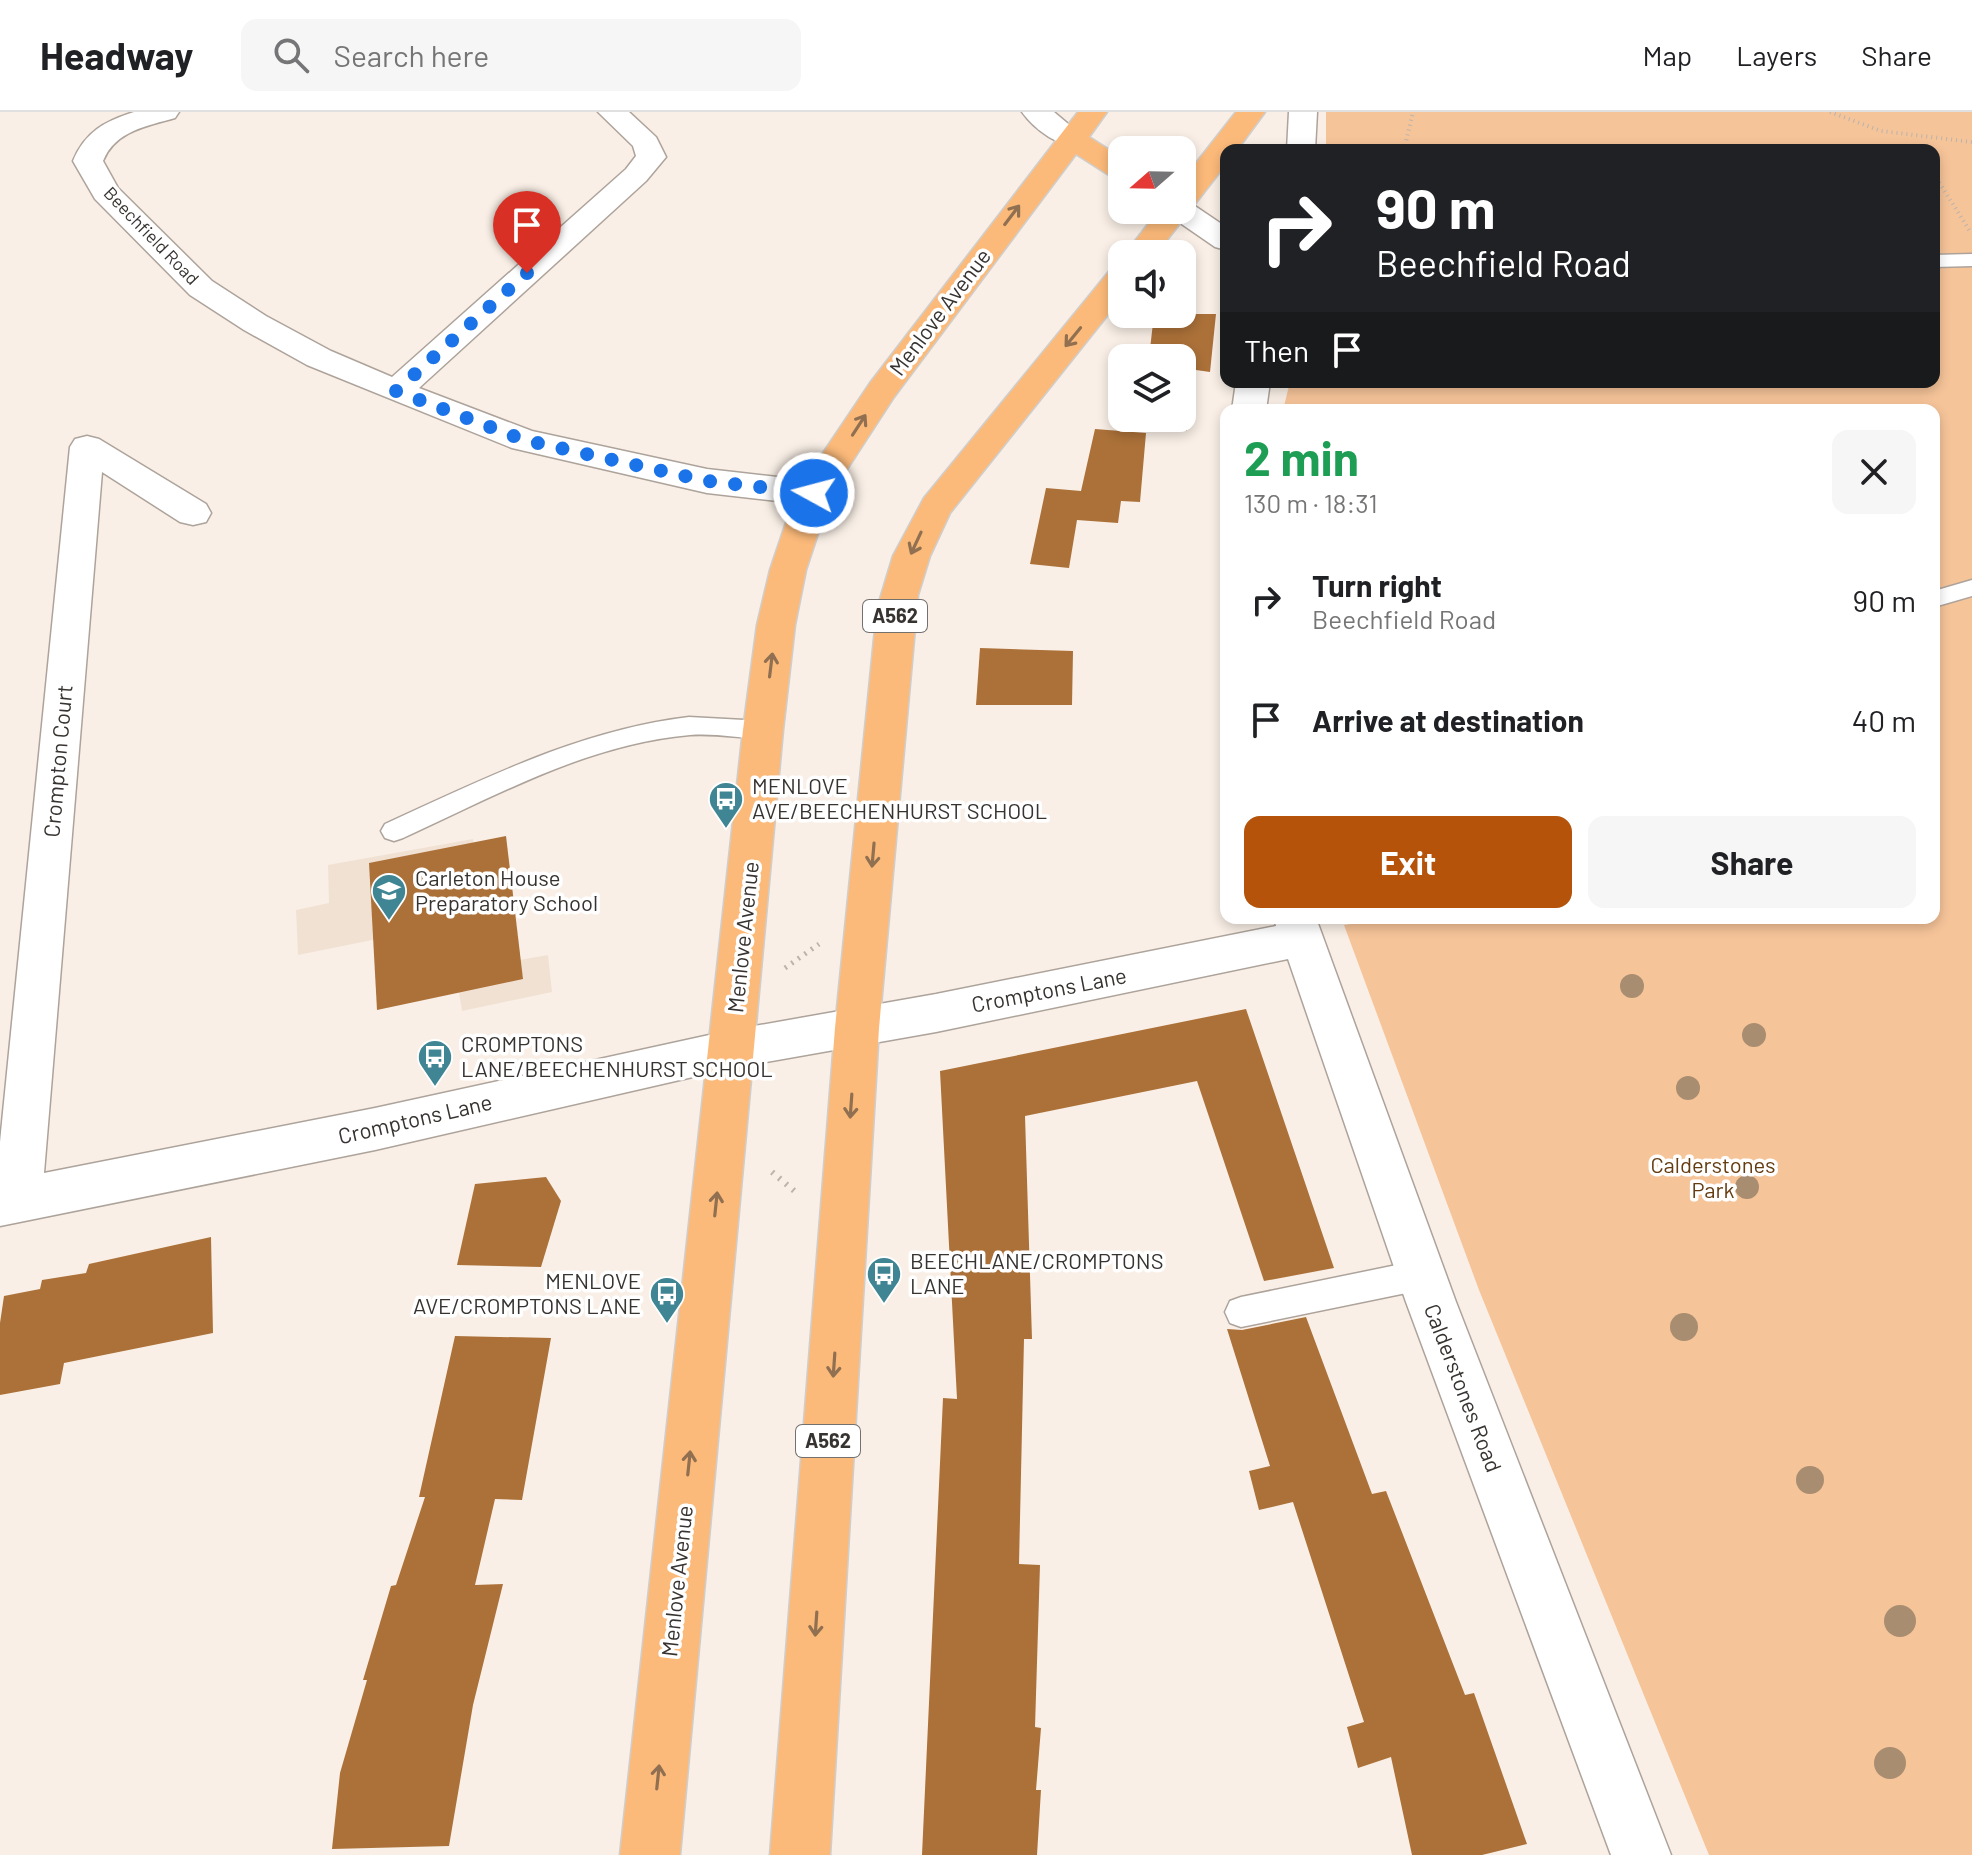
<!DOCTYPE html>
<html lang="en">
<head>
<meta charset="utf-8">
<style>
  :root { --surface:#fff; --page:#f6f6f6; --text:#202124; --muted:#757577; --line:#e0e0e0; --accent:#b45309 }
  body { margin:0; font-family:Barlow,sans-serif; background:var(--page); color:var(--text); height:100vh; display:flex; flex-direction:column; font-size:30px; white-space:nowrap }
  * { box-sizing:border-box; margin:0 }
  p { font-size:26px; color:var(--muted) }
  .icon { flex:none; width:44px; height:44px; fill:none; stroke:currentColor; stroke-width:2; stroke-linecap:round; stroke-linejoin:round }
  .map { position:relative; flex:1; overflow:hidden }
  .sheet { position:absolute; left:1220px; top:292px; width:720px; height:520px; display:flex; flex-direction:column; background:var(--surface); border-radius:16px; box-shadow:0 4px 12px #0003 }
  .sheet>* { flex:none }
  .banner { position:absolute; left:1220px; top:32px; width:720px; height:244px; border-radius:16px; box-shadow:0 4px 12px #0003; background:#202124; color:#fff; overflow:hidden }
  .needle { width:52px; rotate:250deg }
  .controls { position:absolute; left:1108px; top:24px; display:grid; gap:16px }
  .controls a { display:grid; place-items:center; width:88px; height:88px; border-radius:16px; background:var(--surface); box-shadow:0 4px 12px #0003; font-size:40px }
  .pin { position:absolute; display:grid; place-items:center; width:68px; height:68px; color:#fff; margin:-82px -34px; border-radius:50% 50% 50% 0; rotate:-45deg; box-shadow:0 0 8px #0007 }
  .pin .icon { rotate:45deg }
  .me { position:absolute; width:88px; margin:-44px; rotate:277deg; stroke-linejoin:round; filter:drop-shadow(0 0 6px #0008) }
  .turn { display:flex; align-items:center; gap:28px; height:168px; padding:0 24px; font-size:36px }
  .turn .icon { width:104px; height:104px; stroke-width:2.5 }
  .turn b { display:block; font-size:56px; line-height:68px }
  .then { display:flex; align-items:center; height:76px; padding:0 24px; background:#0003; gap:16px; font-size:30px }
  .round { display:grid; place-items:center; flex:none; width:84px; height:84px; border-radius:16px; background:var(--page) }
  .overview { display:flex; align-items:center; justify-content:space-between; height:136px; padding:0 24px }
  h1 { font-size:48px; font-weight:700; line-height:60px; color:#1e9e55 }
  .action { display:flex; gap:16px; margin-top:auto; padding:16px 24px }
  .action a { flex:1; height:92px; border-radius:16px; background:var(--accent); color:#fff; font-size:32px; font-weight:700; line-height:92px; text-align:center }
  .action a+a { background:var(--page); color:var(--text) }
  ul { padding:0; list-style:none }
  li { display:flex; align-items:center; gap:24px; height:120px; padding:0 24px }
  li div { flex:1 }
  li b { display:block; font-size:30px }
  li em { font-style:normal }
  header { display:flex; align-items:center; gap:48px; box-sizing:border-box; height:112px; padding:0 40px; background:var(--surface); border-bottom:2px solid var(--line) }
  header strong { font-size:38px }
  nav { display:flex; gap:44px; margin-inline-start:auto; font-size:28px }
  .search { width:560px; height:72px; background:var(--page); display:flex; align-items:center; gap:20px; box-sizing:border-box; padding:0 28px; border-radius:16px; color:var(--muted); font-size:30px }
  .map>svg:first-child { display:block }
  .built { fill:#f1e1d3 }
  .green { fill:#f6c499 }
  .building { fill:#ac7139 }
  .lines { fill:none; stroke-linecap:round; stroke-linejoin:round }
  .service-casing { stroke:#ada39b; stroke-width:3 }
  .minor-casing { stroke:#ada39b; stroke-width:3 }
  .trunk-casing { stroke:#cfcecd; stroke-width:3 }
  .path-far2 { stroke:#bbb3ac; stroke-width:4; stroke-dasharray:1 4; stroke-linecap:butt }
  .path-far1 { stroke:#bbb3ac; stroke-width:5; stroke-dasharray:2 6; stroke-linecap:butt }
  .path { stroke:#bbb3ac; stroke-width:6; stroke-dasharray:2 7; stroke-linecap:butt }
  .service { fill:#fff; fill-rule:evenodd }
  .minor { fill:#fff; fill-rule:evenodd }
  .trunk { fill:#fcba7a; fill-rule:evenodd }
  .tree { fill:#a88d71 }
  .oneway { stroke:#907051 }
  .route { stroke:#1a73e8; stroke-width:14; stroke-dasharray:0 25.2 }
  .labels { text-anchor:middle; stroke-width:7; stroke-linejoin:round; paint-order:stroke }
  .far-street-label { font-size:18px; fill:#373330; stroke:#fff }
  .shield { fill:#fff; stroke:#73706e; stroke-width:2 }
  .shield-label { font-size:20px; font-weight:bold; fill:#373330 }
  .street-label { font-size:22px; fill:#373330; stroke:#fff }
  .poi-label { font-size:22px; fill:#373330; stroke:#fff; text-anchor:start }
  .park-label { font-size:22px; fill:#653c11; stroke:#fff }
</style>
</head>
<body>
<header>
<strong>Headway</strong>
<div class="search"><svg class="icon" aria-label="search" viewBox="0 0 24 24"><circle cx="10" cy="10" r="6"/><path d="M15 15l6 6"/></svg>Search here</div>
<nav><a>Map</a><a>Layers</a><a>Share</a></nav>
</header>
<div class="map">
<svg width="1972" height="1743" viewBox="0 0 1972 1743">
  <rect width="100%" height="100%" fill="#f9efe6"/>
  <polygon class="built" points="473,727 484,854 548,843 552,880 462,899 457,868 397,823 298,843 296,798 329,791 328,753"/>
  <polygon class="green" points="1326,0 1972,0 1972,1743 1709,1743 1479,1178 1344,813 1394,806 1934,806 1934,298 1283,298 1290,270 1934,270 1934,38 1326,38"/>
  <g class="building">
    <polygon points="1154,202 1216,202 1210,260 1189,257 1187,319 1141,315 1142,306 1182,306 1182,246 1149,246"/>
    <polygon points="1095,317 1146,321 1140,390 1121,389 1118,411 1077,408 1069,456 1030,452 1046,376 1081,379"/>
    <polygon points="980,536 1073,539 1072,593 976,593"/>
    <polygon points="506,724 523,867 377,898 369,751"/>
    <polygon points="1246,897 1334,1156 1264,1169 1197,969 1025,1004 1032,1227 1024,1227 1019,1452 1040,1453 1035,1615 1041,1616 1036,1678 1041,1678 1037,1743 922,1743 943,1286 957,1287 940,959"/>
    <polygon points="546,1065 561,1089 541,1155 457,1153 475,1072"/>
    <polygon points="211,1125 213,1221 64,1251 60,1272 0,1283 0,1211 4,1184 40,1177 42,1168 86,1161 89,1152"/>
    <polygon points="1306,1205 1372,1382 1386,1379 1465,1583 1474,1581 1527,1732 1482,1743 1412,1743 1391,1645 1358,1656 1347,1615 1364,1610 1293,1390 1259,1398 1249,1359 1270,1354 1227,1217 1242,1218"/>
    <polygon points="455,1224 551,1226 522,1388 495,1387 475,1473 503,1472 473,1593 449,1734 332,1737 340,1661 367,1568 363,1568 391,1474 396,1473 425,1385 419,1385"/>
  </g>
  <g class="lines">
    <defs>
      <g id="service">
        <polygon points="1972,142 1972,154 1934,155 1934,143"/>
        <polygon points="1972,468 1972,484 1934,495 1934,479"/>
        <path d="M689 605 763 609 772 611 776 618 772 625 763 627C739 626 714 621 690 623 587 632 495 684 403 726L394 729 385 726 381 719 385 712C484 667 580 618 689 605Z"/>
        <polygon points="1421,1148 1432,1153 1437,1163 1432,1173 1421,1178 1241,1215 1230,1211 1225,1200 1230,1189 1241,1185"/>
      </g>
      <g id="minor">
        <path d="M134 0H179L175 6C147 14 115 19 103 49L118 76 212 169 266 204 331 239 392 265 626 57 636 44 633 34 598 0H629L656 25 666 45 646 69 419 276 532 319 707 357 814 369 826 373 832 381 826 389 814 393 707 381 512 336 307 253 244 218 190 183 95 87 73 49C85 20 105 9 134 0Z"/>
        <path d="M1022 0H1054L1086 27 1082 33C1061 38 1034 17 1022 0Z"/>
        <polygon points="1289,0 1317,0 1315,38 1287,38"/>
        <polygon points="1182,89 1192,92 1226,115 1226,138 1215,135 1170,104 1166,98 1182,98"/>
        <polygon points="1236,270 1270,270 1266,298 1232,298"/>
        <polygon points="87,324 99,327 206,392 211,401 206,410 193,413 180,410 102,360 44,1061 375,996 732,918 936,882 1276,814 1274,806 1316,806 1456,1190 1671,1743 1611,1743 1406,1190 1288,847 936,920 732,956 375,1038 0,1114 0,1030 70,335 75,327"/>
      </g>
      <g id="trunk">
        <polygon points="1078,0 1107,0 1089,25 1122,46 1122,68 1112,65 1076,42 894,285 831,382 806,458 795,513 783,618 680,1743 620,1743 743,618 757,513 770,458 796,381 870,271"/>
        <polygon points="1236,0 1265,0 1237,38 1226,38 1226,52 1156,142 1125,142 1159,98 1182,98 1182,69"/>
        <polygon points="1122,155 1122,185 950,401 930,444 918,483 879,916 830,1743 770,1743 835,916 877,497 893,444 924,386 1111,157"/>
      </g>
    </defs>
    <use href="#service" class="service-casing"/>
    <use href="#minor" class="minor-casing"/>
    <use href="#trunk" class="trunk-casing"/>
    <g class="path-far2">
      <polyline points="1830,0 1881,19 1972,30"/>
      <polyline points="1404,38 1413,0"/>
      <polyline points="1934,62 1969,118"/>
    </g>
    <polyline class="path-far1" points="785,856 819,832"/>
    <polyline class="path" points="772,1060 799,1083"/>
    <use href="#service" class="service"/>
    <use href="#minor" class="minor"/>
    <use href="#trunk" class="trunk"/>
  </g>
  <g class="tree">
    <circle cx="1632" cy="874" r="12"/>
    <circle cx="1754" cy="923" r="12"/>
    <circle cx="1688" cy="976" r="12"/>
    <circle cx="1747" cy="1075" r="12"/>
    <circle cx="1684" cy="1215" r="14"/>
    <circle cx="1810" cy="1368" r="14"/>
    <circle cx="1900" cy="1509" r="16"/>
    <circle cx="1890" cy="1651" r="16"/>
  </g>
  <defs><path id="oneway-shaft" d="M-6 0H5M1.5-3L5.5 0L1.5 3" fill="none" stroke-width="1.6" stroke-linecap="round" stroke-linejoin="round" transform="scale(2)"/></defs>
  <g class="oneway">
    <use href="#oneway-shaft" transform="translate(1012 103) rotate(-53)"/>
    <use href="#oneway-shaft" transform="translate(1073 225) rotate(129)"/>
    <use href="#oneway-shaft" transform="translate(859 313) rotate(-57)"/>
    <use href="#oneway-shaft" transform="translate(916 431) rotate(115)"/>
    <use href="#oneway-shaft" transform="translate(771 553) rotate(-83)"/>
    <use href="#oneway-shaft" transform="translate(873 743) rotate(95)"/>
    <use href="#oneway-shaft" transform="translate(851 994) rotate(94)"/>
    <use href="#oneway-shaft" transform="translate(716 1092) rotate(-84)"/>
    <use href="#oneway-shaft" transform="translate(834 1253) rotate(94)"/>
    <use href="#oneway-shaft" transform="translate(689 1351) rotate(-84)"/>
    <use href="#oneway-shaft" transform="translate(816 1512) rotate(94)"/>
    <use href="#oneway-shaft" transform="translate(658 1665) rotate(-84)"/>
  </g>
  <g class="lines">
    <polyline class="route" points="527,161 396,279 524,328 707,369 814,381"/>
  </g>
  <defs>
    <symbol id="bus-pin" viewBox="-11 -11 22 30"><path d="M0 17L-7.5 6A9.5 9.5 0 1 1 7.5 6Z" fill="#408593" stroke="#fff"/><path d="M-5-6H5V4H4V6H2V4H-2V6H-4V4H-5ZM-3.5-4V0h7V-4ZM-3.5 1.2v1.5H-2V1.2ZM2 1.2v1.5H3.5V1.2Z" fill="#fff"/></symbol>
    <symbol id="school-pin" viewBox="-11 -11 22 30"><path d="M0 17L-7.5 6A9.5 9.5 0 1 1 7.5 6Z" fill="#408593" stroke="#fff"/><path d="M0-5L7-2L0 1L-7-2ZM-4 1L0 2.5L4 1V4Q0 6-4 4Z" fill="#fff"/></symbol>
  </defs>
  <g fill-rule="evenodd">
    <use href="#bus-pin" x="706" y="667" width="40" height="54"/>
    <use href="#school-pin" x="369" y="759" width="40" height="54"/>
    <use href="#bus-pin" x="415" y="925" width="40" height="54"/>
    <use href="#bus-pin" x="864" y="1142" width="40" height="54"/>
    <use href="#bus-pin" x="647" y="1162" width="40" height="54"/>
  </g>
  <g class="labels">
    <g class="far-street-label">
      <text transform="translate(151 124) rotate(46)" y="6">Beechfield Road</text>
    </g>
    <g class="shield">
      <rect x="863" y="488" width="64" height="32" rx="6"/>
      <rect x="796" y="1313" width="64" height="32" rx="6"/>
    </g>
    <g class="shield-label">
      <text x="895" y="511">A562</text>
      <text x="828" y="1336">A562</text>
    </g>
    <g class="street-label">
      <text transform="translate(940 200) rotate(-53)" y="8">Menlove Avenue</text>
      <text transform="translate(58 649) rotate(-85)" y="8">Crompton Court</text>
      <text transform="translate(743 825) rotate(-84)" y="8">Menlove Avenue</text>
      <text transform="translate(1049 878) rotate(-11)" y="8">Cromptons Lane</text>
      <text transform="translate(415 1007) rotate(-13)" y="8">Cromptons Lane</text>
      <text transform="translate(1463 1276) rotate(69)" y="8">Calderstones Road</text>
      <text transform="translate(677 1469) rotate(-84)" y="8">Menlove Avenue</text>
    </g>
    <g class="poi-label">
      <text x="752" y="682">MENLOVE<tspan x="752" dy="25">AVE/BEECHENHURST SCHOOL</tspan></text>
      <text x="415" y="774">Carleton House<tspan x="415" dy="25">Preparatory School</tspan></text>
      <text x="461" y="940">CROMPTONS<tspan x="461" dy="25">LANE/BEECHENHURST SCHOOL</tspan></text>
      <text x="910" y="1157">BEECHLANE/CROMPTONS<tspan x="910" dy="25">LANE</tspan></text>
      <text x="641" y="1177" text-anchor="end">MENLOVE<tspan x="641" dy="25">AVE/CROMPTONS LANE</tspan></text>
    </g>
    <g class="park-label">
      <text x="1713" y="1061">Calderstones<tspan x="1713" dy="25">Park</tspan></text>
    </g>
  </g>
</svg>
<div class="controls">
<a><svg class="needle" viewBox="-14 -14 28 28"><path d="M0-13l5 13h-10z" fill="#e53935"/><path d="M0 13l5-13h-10z" fill="#757577"/></svg></a>
<a><svg class="icon" aria-label="sound" viewBox="0 0 24 24"><path d="M4 9h4l5-4v14l-5-4H4zM17 9q2 3 0 6"/></svg></a>
<a><svg class="icon" aria-label="layers" viewBox="0 0 24 24"><path d="M12 4l9 5-9 5-9-5zM3 14l9 5 9-5"/></svg></a>
</div>
<div class="pin" style="left:527px;top:161px;background:#d93025"><svg class="icon" aria-label="arrive" viewBox="0 0 24 24"><path d="M6 21V4h12l-3 4 3 4H6"/></svg></div>
<svg class="me" style="left:814px;top:381px" viewBox="-20 -20 40 40"><circle r="17" fill="#1a73e8" stroke="#fff" stroke-width="3"/><path d="M0-11L8 9 0 5-8 9z" fill="#fff"/></svg>
<div class="banner">
<div class="turn"><svg class="icon" aria-label="right" viewBox="0 0 24 24"><path d="M7 20v-9h11M14 6l5 5-5 5"/></svg><div><b>90 m</b>Beechfield Road</div></div>
<div class="then">Then<svg class="icon" aria-label="arrive" viewBox="0 0 24 24"><path d="M6 21V4h12l-3 4 3 4H6"/></svg></div>
</div>
<section class="sheet">
<div class="overview"><div><h1>2 min</h1><p>130 m · 18:31</p></div><a class="round"><svg class="icon" aria-label="close" viewBox="0 0 24 24"><path d="M6 6l12 12M18 6L6 18"/></svg></a></div>
<ul>
<li><svg class="icon" aria-label="right" viewBox="0 0 24 24"><path d="M7 20v-9h11M14 6l5 5-5 5"/></svg><div><b>Turn right</b><p>Beechfield Road</p></div><em>90 m</em></li>
<li><svg class="icon" aria-label="arrive" viewBox="0 0 24 24"><path d="M6 21V4h12l-3 4 3 4H6"/></svg><div><b>Arrive at destination</b></div><em>40 m</em></li>
</ul>
<div class="action"><a>Exit</a><a>Share</a></div>
</section>
</div>
</body>
</html>
